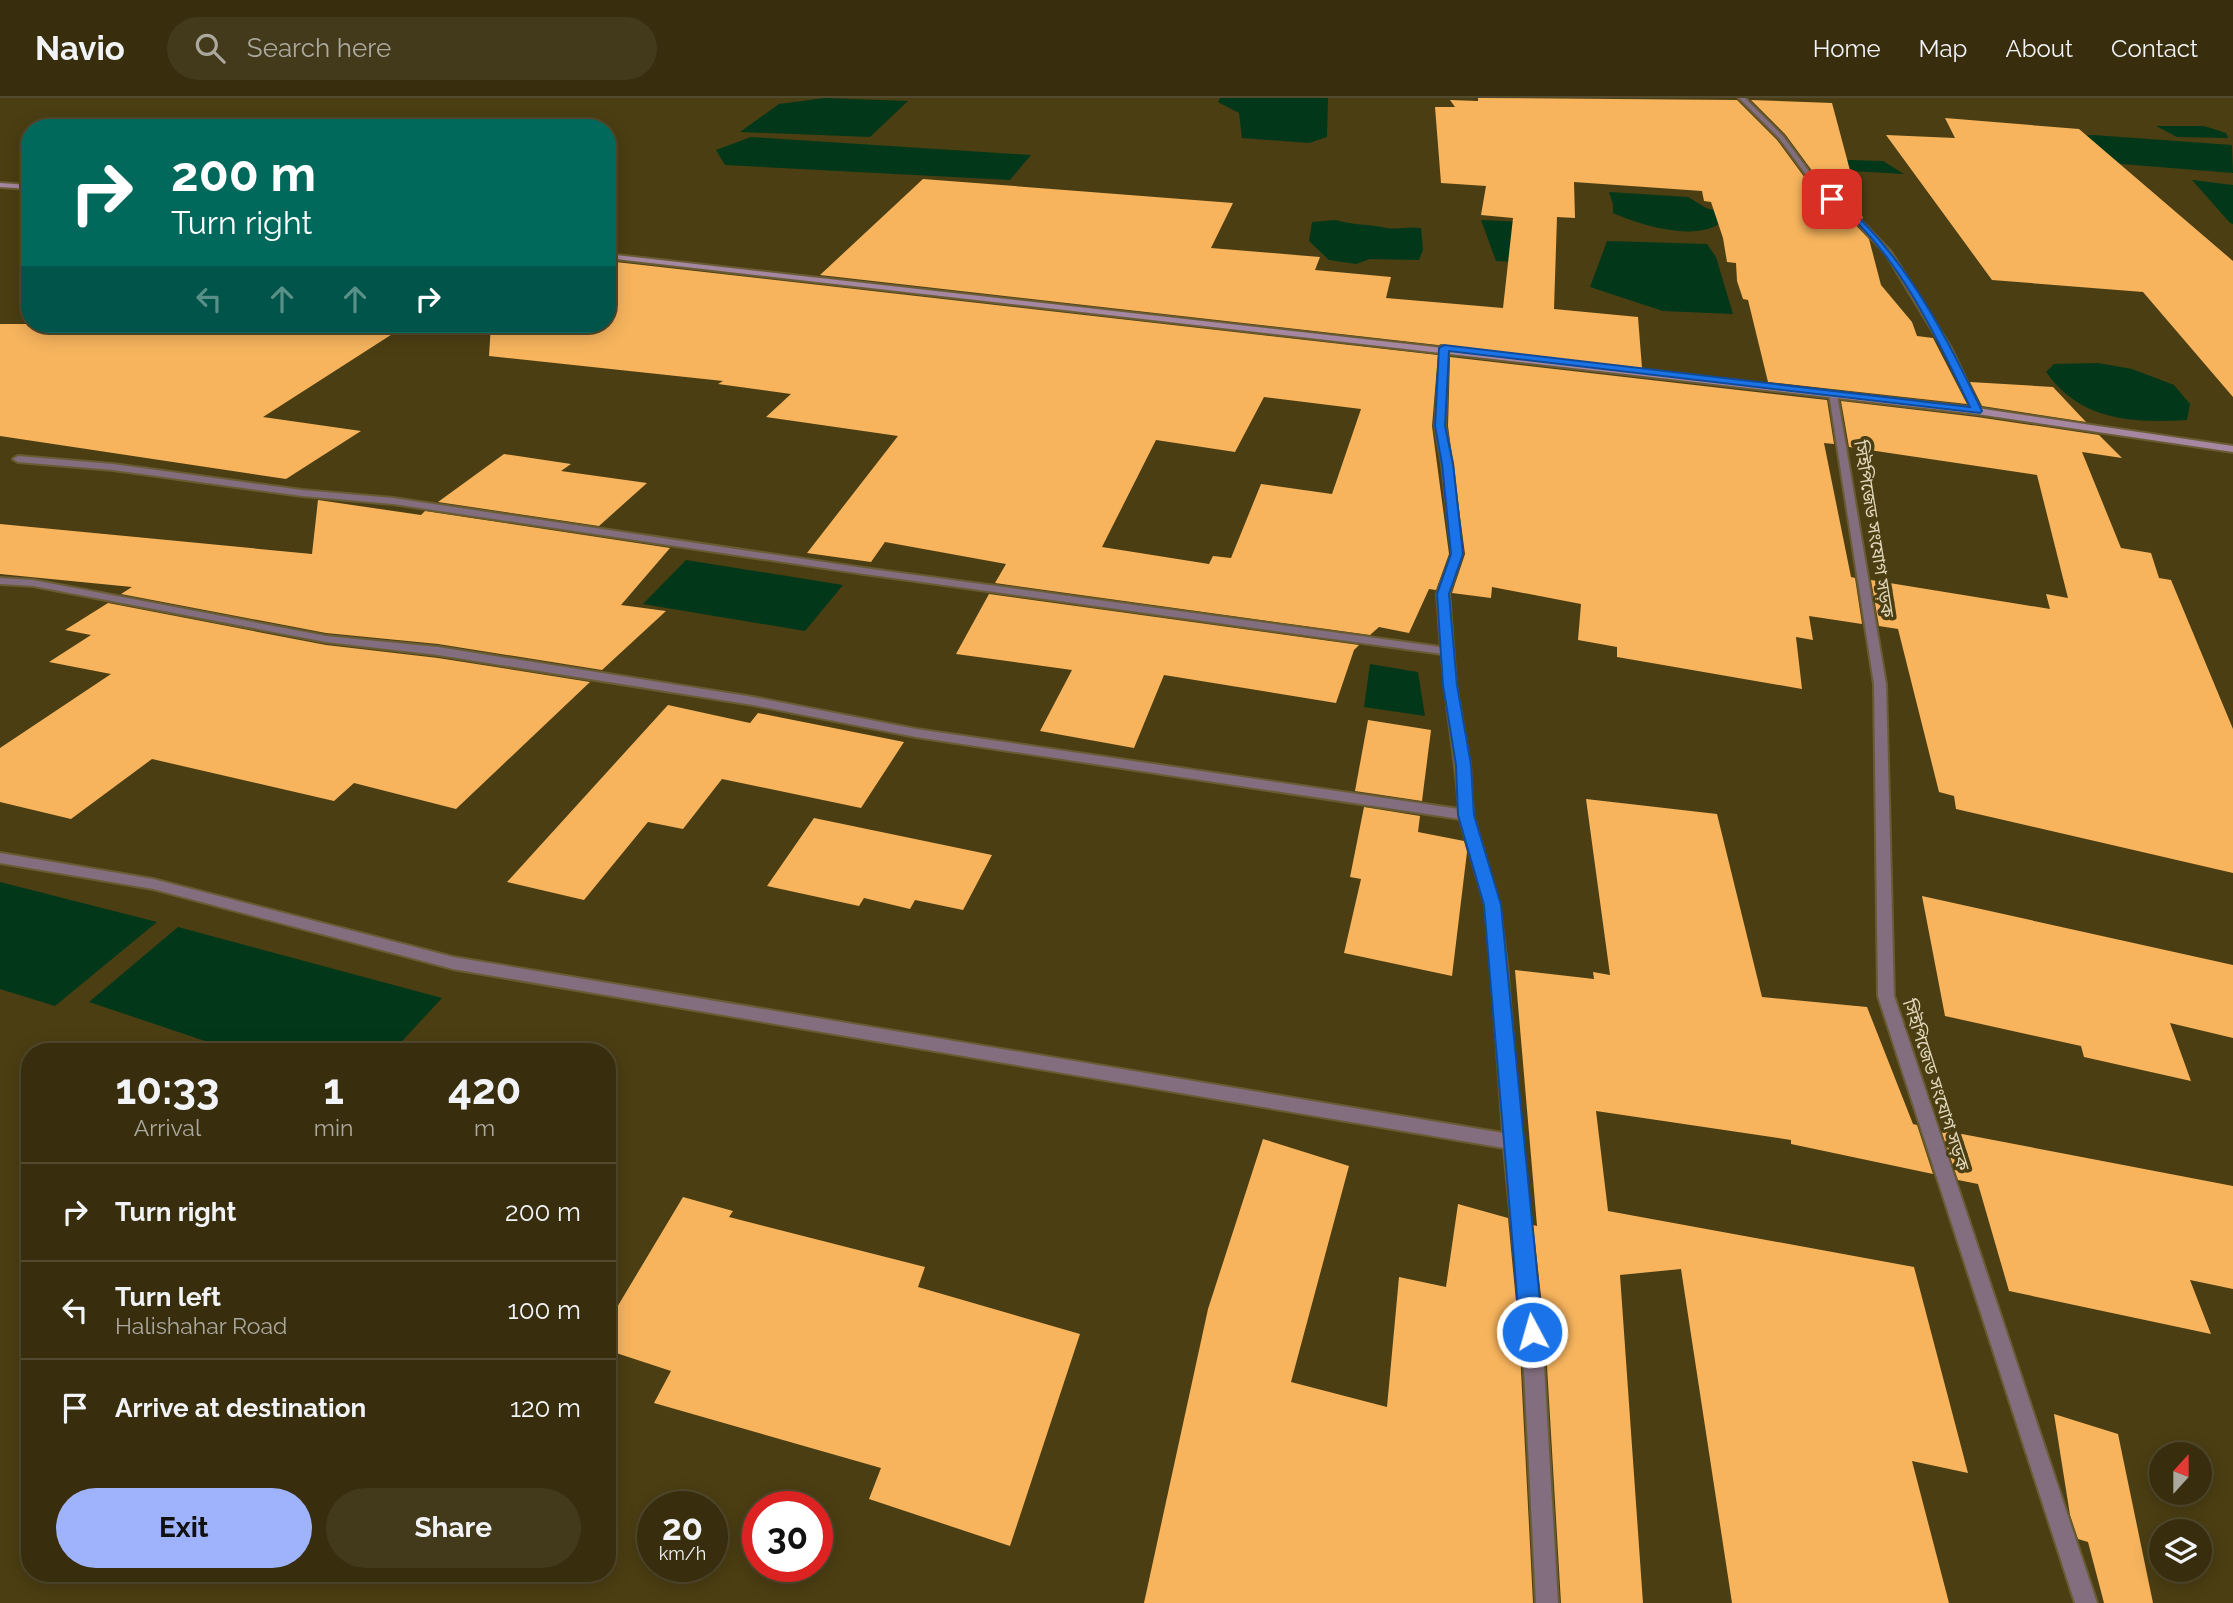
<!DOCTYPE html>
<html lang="en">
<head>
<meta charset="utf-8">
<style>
  :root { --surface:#382e0e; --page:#433a1c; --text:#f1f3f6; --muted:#aba89e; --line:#524a2e; --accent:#9fb3fd }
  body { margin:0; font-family:Raleway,"Noto Sans Bengali",sans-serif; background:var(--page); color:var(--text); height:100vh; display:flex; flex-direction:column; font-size:26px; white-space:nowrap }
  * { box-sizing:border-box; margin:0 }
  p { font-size:23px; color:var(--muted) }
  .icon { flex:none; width:38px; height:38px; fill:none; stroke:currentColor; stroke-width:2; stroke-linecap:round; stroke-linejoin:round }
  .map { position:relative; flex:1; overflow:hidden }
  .drawer { position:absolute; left:21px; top:945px; width:595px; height:539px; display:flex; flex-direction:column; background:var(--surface); border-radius:28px; box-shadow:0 4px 18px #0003,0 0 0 2px var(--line) }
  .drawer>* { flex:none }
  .top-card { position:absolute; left:21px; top:21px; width:595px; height:214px; border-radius:28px; box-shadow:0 4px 18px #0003,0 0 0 2px var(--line); background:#00695c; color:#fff; overflow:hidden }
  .needle { width:46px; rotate:21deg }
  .tools { position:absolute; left:2149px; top:1344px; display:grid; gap:14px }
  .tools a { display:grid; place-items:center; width:63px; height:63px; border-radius:50%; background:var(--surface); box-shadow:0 4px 18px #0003,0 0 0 2px var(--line); font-size:35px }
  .speed { position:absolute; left:637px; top:1393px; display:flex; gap:14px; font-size:35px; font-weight:700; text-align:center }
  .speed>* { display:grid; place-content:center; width:91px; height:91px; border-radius:50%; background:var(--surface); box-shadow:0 4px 18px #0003,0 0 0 2px var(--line); line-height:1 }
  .speed small { font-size:18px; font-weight:400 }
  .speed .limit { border:10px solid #d22; background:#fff; color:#111 }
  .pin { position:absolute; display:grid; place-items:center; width:60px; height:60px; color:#fff; margin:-30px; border-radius:14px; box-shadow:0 4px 10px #0006 }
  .me { position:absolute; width:77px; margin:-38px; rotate:354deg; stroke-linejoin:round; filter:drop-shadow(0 0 5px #0008) }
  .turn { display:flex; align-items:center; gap:24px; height:147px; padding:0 35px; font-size:32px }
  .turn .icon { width:91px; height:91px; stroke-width:2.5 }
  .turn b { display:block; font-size:49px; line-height:60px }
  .lanes { display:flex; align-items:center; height:66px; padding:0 35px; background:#0003; justify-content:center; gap:35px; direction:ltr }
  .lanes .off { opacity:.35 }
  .eta { display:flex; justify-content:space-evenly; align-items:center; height:119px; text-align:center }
  .eta b { font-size:42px; font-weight:700; line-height:49px }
  .action { display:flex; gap:14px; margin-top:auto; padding:14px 35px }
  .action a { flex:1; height:80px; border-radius:42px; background:var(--accent); color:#111; font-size:28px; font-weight:700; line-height:80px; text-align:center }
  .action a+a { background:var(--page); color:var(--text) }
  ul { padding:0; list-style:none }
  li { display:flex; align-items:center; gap:21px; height:98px; padding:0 35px; border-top:2px solid var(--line) }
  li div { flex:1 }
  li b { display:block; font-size:26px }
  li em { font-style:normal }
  header { display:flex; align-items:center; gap:42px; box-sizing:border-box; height:98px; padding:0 35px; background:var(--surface); border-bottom:2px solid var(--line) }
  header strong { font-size:33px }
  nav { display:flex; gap:38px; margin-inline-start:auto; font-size:24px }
  .search { width:490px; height:63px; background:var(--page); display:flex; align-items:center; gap:18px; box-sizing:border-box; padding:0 24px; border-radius:38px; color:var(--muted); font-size:26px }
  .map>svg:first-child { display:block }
  .water { fill:#023819 }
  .building { fill:#f7b45d; fill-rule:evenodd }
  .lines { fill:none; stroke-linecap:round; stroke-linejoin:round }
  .street-casing { stroke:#695c34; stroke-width:4 }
  .secondary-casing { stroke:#695c34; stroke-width:4 }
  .street { fill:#826e7f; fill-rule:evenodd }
  .secondary { fill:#a687a1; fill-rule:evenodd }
  .route { fill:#1a73e8; stroke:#114b97; stroke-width:2 }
  .labels { text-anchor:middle; stroke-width:7; stroke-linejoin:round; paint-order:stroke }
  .street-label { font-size:18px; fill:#e0d6ba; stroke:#4b3e13 }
</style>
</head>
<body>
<header>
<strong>Navio</strong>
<div class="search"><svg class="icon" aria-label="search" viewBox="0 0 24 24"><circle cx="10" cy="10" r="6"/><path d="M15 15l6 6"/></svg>Search here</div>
<nav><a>Home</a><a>Map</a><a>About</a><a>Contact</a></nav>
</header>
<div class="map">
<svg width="2233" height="1505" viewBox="0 0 2233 1505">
  <rect width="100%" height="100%" fill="#4b3e13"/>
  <g class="water">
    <polygon points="825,0 908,3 870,39 740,34 779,6"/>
    <polygon points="1220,0 1328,0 1327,39 1309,45 1242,40 1239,15 1218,4"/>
    <polygon points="2156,28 2204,28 2226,35 2228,40 2177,39"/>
    <polygon points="2093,37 2232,47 2233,75 2109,65 2082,38"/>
    <polygon points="751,39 1031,57 1010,82 725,67 716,52"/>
    <polygon points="1816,61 1883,63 1904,76 1817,71"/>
    <polygon points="2192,82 2233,87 2233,126 2230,125"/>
    <path d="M1609 94 1688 99 1706 110 1723 115V123C1698 145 1640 127 1613 115V106Z"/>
    <path d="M1335 122C1352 127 1369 126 1386 130 1396 132 1409 128 1421 130L1423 152 1419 162 1370 161 1356 166 1329 162 1309 143 1312 124Z"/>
    <polygon points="1481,122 1547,125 1538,165 1496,163"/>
    <polygon points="1607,143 1707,146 1716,159 1733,216 1663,213 1590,189"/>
    <path d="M2098 265 2132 271 2174 287 2190 306 2187 322C2131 325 2081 323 2046 274L2054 266Z"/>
    <polygon points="686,462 843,487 805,533 643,506"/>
    <polygon points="1370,566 1418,574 1425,618 1364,609"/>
    <polygon points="0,784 157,824 55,908 0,891"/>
    <polygon points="178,829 442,900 392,954 238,954 89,904"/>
  </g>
  <g class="building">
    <polygon points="1478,0 1737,2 1777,42 1816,95 1841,112 1869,141 1881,187 1912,224 1917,238 1933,240 1967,306 1768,284 1748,202 1743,201 1737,183 1736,165 1727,164 1723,140 1711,104 1704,103 1702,93 1574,84 1575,120 1557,119 1554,211 1638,219 1642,270 820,177 923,81 1233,105 1211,150 1320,159 1315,172 1391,179 1386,200 1503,210 1513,120 1481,117 1486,88 1441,85 1435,9 1455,9 1450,2 1478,3"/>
    <polygon points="1751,2 1832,5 1863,121 1848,106 1824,89 1785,36"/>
    <polygon points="1945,20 2079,31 2233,163 2233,299 2143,194 1992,182 1886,37 1955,40"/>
    <path d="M607 163 1438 257 1432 328 1449 456 1436 492 1429 491 1409 535 1379 529 1370 537 995 485 1006 466 885 444 871 464 807 455 898 338 766 319 791 296 718 286 723 283 489 258 491 226H607ZM1264 299 1361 311 1332 396 1261 386 1231 460 1213 458 1209 466 1102 449 1156 342 1235 354Z"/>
    <polygon points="0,226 408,226 263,319 361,333 286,381 0,338"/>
    <polygon points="1450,259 1827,302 1834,346 1824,345 1851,479 1855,480 1862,526 1809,518 1813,542 1796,539 1802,591 1617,559 1617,549 1578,542 1581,506 1492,489 1491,500 1452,495 1465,456 1448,328"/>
    <polygon points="1970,284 2053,289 2086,324 1982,308"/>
    <polygon points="1841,303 1977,319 2099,337 2122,360 2082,354 2121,450 2151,455 2159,480 2171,482 2233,631 2233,775 1956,711 1954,698 1939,694 1898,531 1879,528 1871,482 2050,511 2046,496 2068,500 2037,377 1849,349"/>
    <polygon points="504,356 571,366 561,373 647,385 599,428 438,404"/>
    <polygon points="318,402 421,417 425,413 670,450 621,507 666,513 602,572 438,546 326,535 121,496 132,489 0,476 0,426 312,456"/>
    <polygon points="989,496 1359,547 1354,552 1336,605 1164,577 1134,650 1040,633 1072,572 956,556"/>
    <polygon points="108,505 326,547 438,560 590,584 456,711 354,685 334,703 152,661 71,721 0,704 0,650 111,576 49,564 91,537 65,532"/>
    <polygon points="668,607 750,625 758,615 904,644 861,710 722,681 683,731 648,724 584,802 507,784"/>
    <polygon points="1368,622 1431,632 1422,703 1355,693"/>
    <polygon points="1586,701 1717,716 1762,899 1867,909 1913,1026 1917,1027 1933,1076 1791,1046 1791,1042 1596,1013 1608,1113 1914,1169 1968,1375 1912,1363 1949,1505 1732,1505 1681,1171 1620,1177 1643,1505 1561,1505 1545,1234 1533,1127 1537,1128 1515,872 1594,881 1593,874 1610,877"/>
    <polygon points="1364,709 1420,718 1418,734 1464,743 1467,754 1452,878 1344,855 1361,781 1350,779"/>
    <polygon points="814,720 992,757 963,812 915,802 910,811 864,800 859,808 767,788"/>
    <polygon points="1922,798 2233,867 2233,940 2170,925 2191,983 2084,959 2081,948 1945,918"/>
    <polygon points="1941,1032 2233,1088 2233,1191 2190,1182 2211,1236 2009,1193 1978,1086 1958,1082"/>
    <polygon points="1263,1041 1349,1068 1291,1284 1387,1309 1399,1179 1446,1189 1458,1106 1508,1120 1519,1234 1533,1505 1144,1505 1208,1211"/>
    <polygon points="683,1099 733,1113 729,1119 925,1169 918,1189 1080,1236 1010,1448 869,1401 881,1370 654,1305 671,1273 607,1252 607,1226"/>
    <polygon points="2054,1316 2118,1336 2153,1505 2104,1505 2088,1444 2078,1441 2070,1417"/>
  </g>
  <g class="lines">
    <defs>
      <g id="street">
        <polygon points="1739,0 1745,0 1783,38 1822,91 1847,108 1891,154 1951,250 1981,313 1980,315 1973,313 1943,250 1886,156 1843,110 1818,93 1779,40"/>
        <path d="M1441 248 1448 250 1445 328 1452 366 1462 456 1449 496 1456 587 1470 667 1473 717 1499 807 1507 867 1521 1044 1542 1234 1558 1505H1536L1522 1234 1504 1050 453 871 153 791 0 765V755L153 781 453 859 1503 1035 1491 867 1485 807 1460 721 916 639 753 607 438 557 326 544 33 488 0 486V480L33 482 326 538 438 549 753 599 916 631 1459 711C1456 659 1445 608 1442 556L864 476 393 406 302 398 113 372 18 364 13 361 18 358 113 366 302 392 393 400 864 470 1441 549 1437 496 1452 456 1442 366 1435 328Z"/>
        <polygon points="1833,293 1837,296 1886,586 1894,898 2097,1505 2075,1505 1878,898 1874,586 1829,296"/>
      </g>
      <g id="secondary">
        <polygon points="0,85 30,87 30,91 0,89"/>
        <polygon points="607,156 1977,310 2233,348 2233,354 1977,316 607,160"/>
      </g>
    </defs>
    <use href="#street" class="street-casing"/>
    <use href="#secondary" class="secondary-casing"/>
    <use href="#street" class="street"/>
    <use href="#secondary" class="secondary"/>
  </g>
  <path class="route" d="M1832 99C1846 105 1855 115 1865 126 1916 179 1950 246 1982 313L1980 315 1449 253 1445 328 1453 366 1463 456 1449 496 1457 587 1471 667 1474 717 1501 807 1543 1234 1539 1242 1532 1245 1524 1242 1520 1234 1484 807 1458 717 1456 667 1443 587 1437 496 1451 456 1442 366 1435 328 1439 250 1444 247 1970 309C1938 241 1893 145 1830 102Z"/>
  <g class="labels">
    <g class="street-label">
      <text transform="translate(1874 431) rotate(81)" y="6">সিইপিজেড সংযোগ সড়ক</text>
      <text transform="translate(1936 987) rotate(72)" y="6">সিইপিজেড সংযোগ সড়ক</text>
    </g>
  </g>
</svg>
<div class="tools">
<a><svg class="needle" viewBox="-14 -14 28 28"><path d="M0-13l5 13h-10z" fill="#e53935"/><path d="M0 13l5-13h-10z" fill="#aba89e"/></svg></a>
<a><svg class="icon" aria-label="layers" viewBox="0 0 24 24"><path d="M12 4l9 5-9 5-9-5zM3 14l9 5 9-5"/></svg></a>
</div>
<div class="speed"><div>20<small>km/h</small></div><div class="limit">30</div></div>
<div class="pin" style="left:1832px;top:101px;background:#d93025"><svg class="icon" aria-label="arrive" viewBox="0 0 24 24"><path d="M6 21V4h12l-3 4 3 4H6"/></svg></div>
<svg class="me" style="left:1532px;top:1234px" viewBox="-20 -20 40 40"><circle r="17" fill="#1a73e8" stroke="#fff" stroke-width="3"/><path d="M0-11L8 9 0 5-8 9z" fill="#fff"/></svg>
<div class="top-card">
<div class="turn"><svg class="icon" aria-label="right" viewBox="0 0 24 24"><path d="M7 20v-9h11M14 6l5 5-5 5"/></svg><div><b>200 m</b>Turn right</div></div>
<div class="lanes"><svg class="icon off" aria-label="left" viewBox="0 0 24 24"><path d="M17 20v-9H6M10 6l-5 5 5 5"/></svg><svg class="icon off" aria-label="ahead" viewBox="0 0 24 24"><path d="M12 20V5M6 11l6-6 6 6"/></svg><svg class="icon off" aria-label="ahead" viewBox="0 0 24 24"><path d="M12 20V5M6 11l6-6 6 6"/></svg><svg class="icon" aria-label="right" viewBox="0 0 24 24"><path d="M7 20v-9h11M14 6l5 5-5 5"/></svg></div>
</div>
<section class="drawer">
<div class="eta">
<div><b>10:33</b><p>Arrival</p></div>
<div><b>1</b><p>min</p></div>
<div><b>420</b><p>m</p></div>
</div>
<ul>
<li><svg class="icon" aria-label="right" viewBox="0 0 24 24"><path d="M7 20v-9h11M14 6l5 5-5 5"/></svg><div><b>Turn right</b></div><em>200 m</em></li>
<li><svg class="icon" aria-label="left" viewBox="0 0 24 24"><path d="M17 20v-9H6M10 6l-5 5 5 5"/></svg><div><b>Turn left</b><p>Halishahar Road</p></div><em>100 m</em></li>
<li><svg class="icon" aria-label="arrive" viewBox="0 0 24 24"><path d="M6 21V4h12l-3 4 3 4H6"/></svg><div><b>Arrive at destination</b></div><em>120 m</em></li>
</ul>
<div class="action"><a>Exit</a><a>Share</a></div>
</section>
</div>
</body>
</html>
